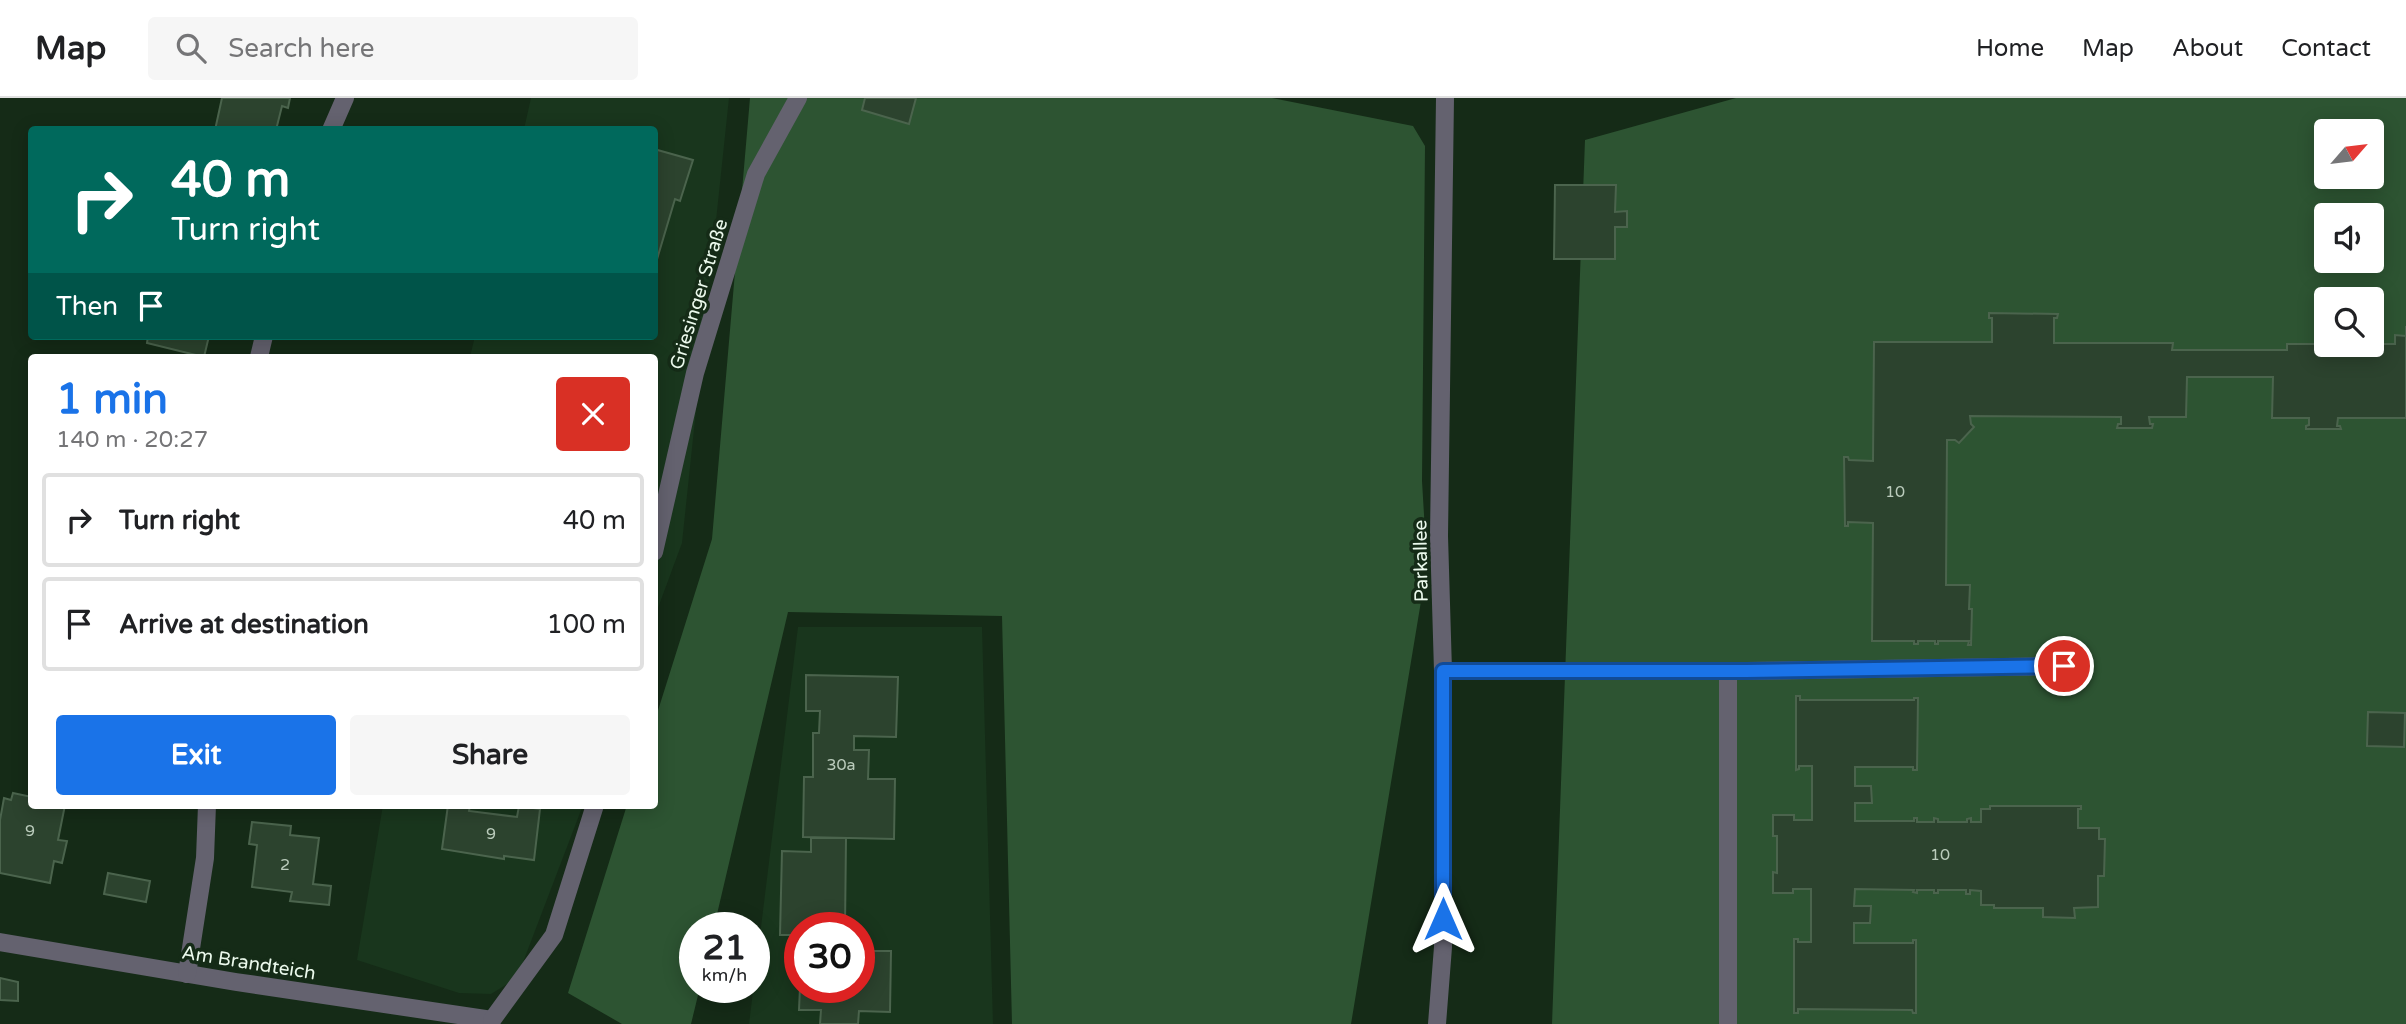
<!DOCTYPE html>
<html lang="en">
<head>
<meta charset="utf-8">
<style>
  :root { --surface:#fff; --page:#f6f6f6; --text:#202124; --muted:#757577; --line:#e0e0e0; --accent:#1a73e8 }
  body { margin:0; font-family:"Varela Round",sans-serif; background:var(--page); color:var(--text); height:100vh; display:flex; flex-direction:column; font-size:26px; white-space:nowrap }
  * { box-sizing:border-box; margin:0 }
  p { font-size:23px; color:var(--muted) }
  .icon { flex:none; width:38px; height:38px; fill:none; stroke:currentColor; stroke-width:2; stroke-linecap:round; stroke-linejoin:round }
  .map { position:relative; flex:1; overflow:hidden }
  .sheet { position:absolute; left:28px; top:256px; width:630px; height:455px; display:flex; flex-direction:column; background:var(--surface); border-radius:7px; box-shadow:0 4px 18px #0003 }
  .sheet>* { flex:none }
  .top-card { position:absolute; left:28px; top:28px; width:630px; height:214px; border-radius:7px; box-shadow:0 4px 18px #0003; background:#00695c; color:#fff; overflow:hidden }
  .needle { width:46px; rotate:62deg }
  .buttons { position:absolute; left:2314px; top:21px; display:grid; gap:14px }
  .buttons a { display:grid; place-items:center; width:70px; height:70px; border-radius:7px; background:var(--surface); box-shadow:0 4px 18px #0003; font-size:35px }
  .speed { position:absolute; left:679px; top:814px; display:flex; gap:14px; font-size:35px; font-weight:700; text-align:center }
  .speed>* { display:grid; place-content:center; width:91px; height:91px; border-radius:50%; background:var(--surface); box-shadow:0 4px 18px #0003; line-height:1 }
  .speed small { font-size:18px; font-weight:400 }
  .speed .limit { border:10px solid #d22; background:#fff; color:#111 }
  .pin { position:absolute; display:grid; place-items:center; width:60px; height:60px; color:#fff; margin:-30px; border:4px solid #fff; border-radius:50%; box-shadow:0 2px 7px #0007 }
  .me { position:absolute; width:77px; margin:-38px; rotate:0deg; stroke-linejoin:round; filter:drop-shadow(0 0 5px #0008) }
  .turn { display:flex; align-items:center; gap:24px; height:147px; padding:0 28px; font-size:32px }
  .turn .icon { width:91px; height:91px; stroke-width:2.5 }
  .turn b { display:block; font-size:49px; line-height:60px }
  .then { display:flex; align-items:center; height:66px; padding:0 28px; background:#0003; gap:14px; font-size:26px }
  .round { display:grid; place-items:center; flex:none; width:74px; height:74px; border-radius:7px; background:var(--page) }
  .summary { display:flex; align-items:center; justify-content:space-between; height:119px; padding:0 28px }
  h1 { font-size:42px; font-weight:700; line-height:52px; color:var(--accent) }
  .cta { display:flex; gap:14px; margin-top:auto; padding:14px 28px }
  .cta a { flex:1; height:80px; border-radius:7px; background:var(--accent); color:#fff; font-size:28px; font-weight:700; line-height:80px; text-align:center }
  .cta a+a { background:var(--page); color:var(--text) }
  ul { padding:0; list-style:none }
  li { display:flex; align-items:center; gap:21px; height:94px; margin:0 14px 10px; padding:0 14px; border:4px solid var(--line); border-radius:7px }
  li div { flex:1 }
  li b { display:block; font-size:26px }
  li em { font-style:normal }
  header { display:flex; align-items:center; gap:42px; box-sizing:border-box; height:98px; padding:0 35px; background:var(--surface); border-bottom:2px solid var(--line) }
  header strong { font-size:33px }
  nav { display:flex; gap:38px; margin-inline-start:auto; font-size:24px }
  .search { width:490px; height:63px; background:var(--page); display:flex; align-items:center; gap:18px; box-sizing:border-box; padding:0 24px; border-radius:7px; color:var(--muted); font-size:26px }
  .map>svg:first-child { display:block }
  .built { fill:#19361d; fill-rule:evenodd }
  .green { fill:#2d5432; fill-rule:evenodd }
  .building { fill:#2c432e; stroke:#4b644d; stroke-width:2 }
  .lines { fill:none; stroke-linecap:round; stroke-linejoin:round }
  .minor { stroke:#64626f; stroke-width:18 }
  .route-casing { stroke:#114b97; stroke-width:18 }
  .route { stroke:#1a73e8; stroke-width:12 }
  .labels { text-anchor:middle; stroke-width:7; stroke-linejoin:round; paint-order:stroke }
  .number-label { font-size:16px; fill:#bbccbc }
  .street-label { font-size:19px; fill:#ebf9ec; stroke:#152b17 }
</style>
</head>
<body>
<header>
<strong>Map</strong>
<div class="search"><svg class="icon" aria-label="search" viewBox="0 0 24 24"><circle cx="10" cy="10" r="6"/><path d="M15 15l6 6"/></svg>Search here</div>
<nav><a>Home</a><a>Map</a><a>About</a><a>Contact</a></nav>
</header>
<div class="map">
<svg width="2406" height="926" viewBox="0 0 2406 926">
  <rect width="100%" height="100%" fill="#152b17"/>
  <g class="built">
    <polygon points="531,0 729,0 682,445 655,518 654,259 470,259 475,238 654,238 654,32 524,31"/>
    <path d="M798 529H982L993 926H749ZM800 830H859V889H800Z"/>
    <polygon points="383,707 583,707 517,880 491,896 459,895 357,862"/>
  </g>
  <g class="green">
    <polygon points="750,0 1272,0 1413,28 1425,48 1422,383 1427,467 1351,926 1012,926 1002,518 788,514 714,829 695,830 695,889 700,889 691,926 622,926 568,895 627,707 654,707 655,622 712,441"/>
    <path d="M1736 0H2406V926H1552L1585 42ZM2326 33H2371V79H2326ZM2326 117H2371V163H2326ZM2326 201H2371V247H2326Z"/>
  </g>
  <g class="building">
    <polygon points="222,0 290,0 288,10 282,8 276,32 215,32"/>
    <polygon points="865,0 916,0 909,26 862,12"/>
    <polygon points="654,51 693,62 680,103 675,101 655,168"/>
    <polygon points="1555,87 1616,87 1615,114 1627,113 1627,129 1615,129 1615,161 1554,161"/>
    <polygon points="1989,215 2058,216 2057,220 2054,220 2054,245 2173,245 2172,252 2287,252 2287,246 2395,246 2395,237 2406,238 2406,228 2406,320 2338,320 2337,328 2340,328 2341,331 2306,331 2306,328 2309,327 2309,320 2272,320 2273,279 2187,279 2186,319 2149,319 2150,326 2153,326 2152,330 2117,330 2118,326 2121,326 2121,319 1970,318 1971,326 1974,329 1959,345 1955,342 1947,342 1946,487 1970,487 1969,511 1972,511 1971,547 1968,547 1969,543 1938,543 1938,546 1935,546 1935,543 1918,543 1918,546 1914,546 1914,543 1872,543 1873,425 1848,424 1848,428 1845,428 1844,359 1848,359 1849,362 1873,363 1874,244 1992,244 1992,220 1989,220"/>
    <polygon points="148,238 209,238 204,259 147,245"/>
    <polygon points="806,577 898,579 896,639 854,638 854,652 869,652 868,681 895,681 894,741 803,739 804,679 813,679 813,635 819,635 820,613 806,613"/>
    <polygon points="1796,598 1800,598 1800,602 1914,602 1914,600 1918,600 1917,672 1913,672 1913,669 1855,669 1855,688 1871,688 1872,705 1855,705 1855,723 1914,723 1914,720 1917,720 1917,724 1934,724 1934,720 1938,721 1938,724 1967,724 1967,721 1971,720 1971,724 1981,724 1981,711 1990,711 1990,708 2081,708 2081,711 2078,711 2078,730 2099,730 2099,741 2105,741 2104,778 2098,778 2098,809 2074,810 2075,820 2043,819 2043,810 1994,810 1994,807 1981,807 1981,793 1970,792 1970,796 1966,796 1966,792 1938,792 1938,795 1934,795 1934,792 1917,792 1917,795 1913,794 1914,792 1855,791 1854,808 1871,808 1870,825 1854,825 1854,845 1913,845 1913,842 1916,842 1916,915 1913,915 1912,912 1798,911 1798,915 1794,915 1794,841 1798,841 1798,844 1811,844 1811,791 1793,791 1793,795 1773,795 1773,774 1777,775 1777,738 1773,738 1773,717 1794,717 1794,722 1812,722 1812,668 1799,668 1799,671 1796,672"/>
    <polygon points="2368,614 2405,615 2404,649 2367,648"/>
    <polygon points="13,695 32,699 32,707 65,707 58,742 67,743 62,765 54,763 50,785 0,775 0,722 4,700 11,702"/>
    <polygon points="448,707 470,707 469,713 517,719 519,708 540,711 534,762 504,758 504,761 442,751"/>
    <polygon points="252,724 291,728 290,737 319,740 313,786 331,788 329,807 290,803 292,794 252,789 257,747 249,746"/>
    <polygon points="811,740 846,740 845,830 800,830 800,837 780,837 782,753 811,754"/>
    <polygon points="108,775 150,783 146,804 104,796"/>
    <polygon points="859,853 891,853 890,914 859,913 858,926 820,926 821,912 799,912 800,889 859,889"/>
    <polygon points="0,880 18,884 18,903 0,902"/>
  </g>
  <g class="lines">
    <g class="minor">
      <polyline points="331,32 345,0"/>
      <polyline points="259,259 264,238"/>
      <polyline points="654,454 695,275 756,76 798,0"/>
      <polyline points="1443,573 1746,573 2064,568"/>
      <polyline points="1728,573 1728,926"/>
      <polyline points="0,844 236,884 492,922"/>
      <polyline points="187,876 205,760 207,707"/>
      <polyline points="492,922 554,837 595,707"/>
      <polyline points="1437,926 1443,849 1443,573 1439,438 1445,0"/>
    </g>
  </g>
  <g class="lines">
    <defs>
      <polyline id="route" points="1443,821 1443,573 1746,573 2064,568"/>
    </defs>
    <use href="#route" class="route-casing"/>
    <use href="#route" class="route"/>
  </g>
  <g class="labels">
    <g class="number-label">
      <text x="1895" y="399">10</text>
      <text x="841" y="672">30a</text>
      <text x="30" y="738">9</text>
      <text x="491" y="741">9</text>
      <text x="1940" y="762">10</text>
      <text x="285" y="772">2</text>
    </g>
    <g class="street-label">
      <text transform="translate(698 196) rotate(-73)" y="7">Griesinger Straße</text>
      <text transform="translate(1420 463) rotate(-91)" y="7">Parkallee</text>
      <text transform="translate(249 864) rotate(9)" y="7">Am Brandteich</text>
    </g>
  </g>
</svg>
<div class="buttons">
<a><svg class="needle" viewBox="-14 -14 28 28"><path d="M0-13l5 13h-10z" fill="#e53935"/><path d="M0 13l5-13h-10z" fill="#757577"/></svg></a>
<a><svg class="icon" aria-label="sound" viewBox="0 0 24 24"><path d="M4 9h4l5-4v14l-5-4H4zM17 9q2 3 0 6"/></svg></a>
<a><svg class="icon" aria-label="search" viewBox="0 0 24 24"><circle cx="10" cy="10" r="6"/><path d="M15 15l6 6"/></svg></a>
</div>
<div class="speed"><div>21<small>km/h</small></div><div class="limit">30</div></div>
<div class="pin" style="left:2064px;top:568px;background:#d93025"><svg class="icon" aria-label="arrive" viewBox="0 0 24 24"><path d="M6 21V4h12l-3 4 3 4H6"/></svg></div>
<svg class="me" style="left:1443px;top:821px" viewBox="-20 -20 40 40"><path d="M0-17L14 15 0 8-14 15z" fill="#1a73e8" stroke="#fff" stroke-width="4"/></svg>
<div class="top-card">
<div class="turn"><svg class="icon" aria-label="right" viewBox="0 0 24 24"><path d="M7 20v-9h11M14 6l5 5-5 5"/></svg><div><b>40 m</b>Turn right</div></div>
<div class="then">Then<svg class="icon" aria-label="arrive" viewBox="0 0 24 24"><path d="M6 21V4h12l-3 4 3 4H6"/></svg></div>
</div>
<section class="sheet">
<div class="summary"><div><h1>1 min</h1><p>140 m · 20:27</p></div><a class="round" style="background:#d93025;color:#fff"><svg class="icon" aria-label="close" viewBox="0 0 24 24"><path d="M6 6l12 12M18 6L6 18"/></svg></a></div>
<ul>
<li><svg class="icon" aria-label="right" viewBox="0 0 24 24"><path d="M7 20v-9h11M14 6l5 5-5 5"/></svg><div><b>Turn right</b></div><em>40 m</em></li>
<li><svg class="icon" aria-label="arrive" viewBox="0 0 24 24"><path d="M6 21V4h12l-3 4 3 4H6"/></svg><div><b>Arrive at destination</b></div><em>100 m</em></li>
</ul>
<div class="cta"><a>Exit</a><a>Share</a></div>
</section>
</div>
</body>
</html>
